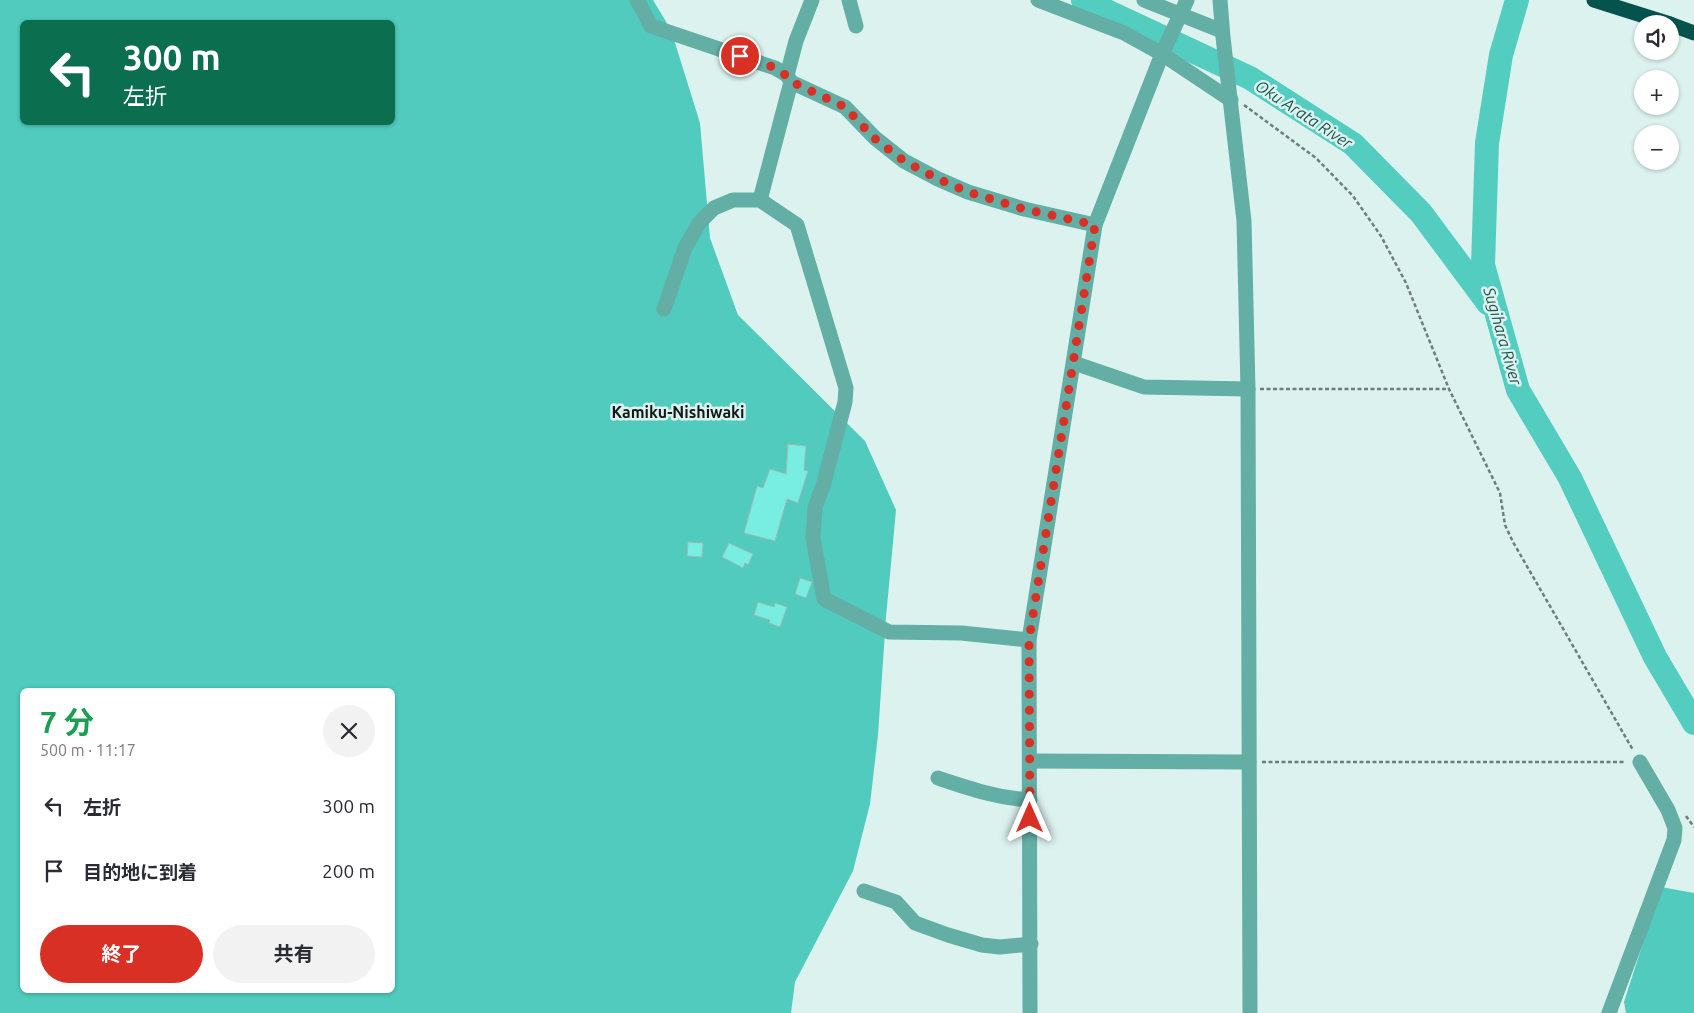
<!DOCTYPE html>
<html lang="ja">
<head>
<meta charset="utf-8">
<style>
  :root { --surface:#fff; --page:#f2f2f3; --text:#2b2b33; --muted:#7c7c81; --accent:#d93025 }
  body { margin:0; font-family:Ubuntu,"Noto Sans JP",sans-serif; background:var(--page); color:var(--text); height:100vh; display:flex; flex-direction:column; font-size:19px; white-space:nowrap }
  * { box-sizing:border-box; margin:0 }
  p { font-size:16px; color:var(--muted) }
  .icon { flex:none; width:28px; height:28px; fill:none; stroke:currentColor; stroke-width:2; stroke-linecap:round; stroke-linejoin:round }
  .map { position:relative; flex:1; overflow:hidden }
  .panel { position:absolute; left:20px; top:688px; width:375px; height:305px; display:flex; flex-direction:column; background:var(--surface); border-radius:8px; box-shadow:0 1px 4px #0004 }
  .panel>* { flex:none }
  .hud { position:absolute; left:20px; top:20px; width:375px; height:105px; border-radius:8px; box-shadow:0 1px 4px #0004; background:#0b6e4f; color:#fff; overflow:hidden }
  .controls { position:absolute; left:1634px; top:15px; display:grid; gap:10px }
  .controls a { display:grid; place-items:center; width:45px; height:45px; border-radius:50%; background:var(--surface); box-shadow:0 1px 4px #0004; font-size:25px }
  .pin { position:absolute; display:grid; place-items:center; width:42px; height:42px; color:#fff; margin:-21px; border:2px solid #fff; border-radius:50%; box-shadow:0 1px 5px #0007 }
  .me { position:absolute; width:55px; margin:-28px; rotate:0deg; stroke-linejoin:round; filter:drop-shadow(0 0 4px #0008) }
  .turn { display:flex; align-items:center; gap:18px; height:105px; padding:0 20px; font-size:22px }
  .turn .icon { width:65px; height:65px; stroke-width:2.5 }
  .turn b { display:block; font-size:35px; line-height:42px }
  .round { display:grid; place-items:center; flex:none; width:52px; height:52px; border-radius:26px; background:var(--page) }
  .summary { display:flex; align-items:center; justify-content:space-between; height:85px; padding:0 20px }
  h1 { font-size:30px; font-weight:700; line-height:38px; color:#1e9e55 }
  .primary-button { display:flex; gap:10px; margin-top:auto; padding:10px 20px }
  .primary-button a { flex:1; height:58px; border-radius:30px; background:var(--accent); color:#fff; font-size:20px; font-weight:700; line-height:58px; text-align:center }
  .primary-button a+a { background:var(--page); color:var(--text) }
  ul { padding:0; list-style:none }
  li { display:flex; align-items:center; gap:15px; height:65px; padding:0 20px }
  li div { flex:1 }
  li b { display:block; font-size:19px }
  li em { font-style:normal }
  .map>svg:first-child { display:block }
  .forest { fill:#50cbbe; fill-rule:evenodd }
  .lines { fill:none; stroke-linecap:round; stroke-linejoin:round }
  .river { stroke:#52cdc0; stroke-width:24 }
  .building { fill:#77eee1; stroke:#a2b7b4 }
  .path { stroke:#707e7b; stroke-width:2.5; stroke-dasharray:4 2.5; stroke-linecap:butt }
  .minor { stroke:#63aea5; stroke-width:15 }
  .highway { stroke:#06534d; stroke-width:15 }
  .route { stroke:#d93025; stroke-width:9; stroke-dasharray:0 16.2 }
  .labels { text-anchor:middle; stroke-width:5; stroke-linejoin:round; paint-order:stroke }
  .water-label { font-size:16px; font-style:italic; fill:#1e524c; stroke:#dcf2ee }
  .neighbourhood-label { font-size:16px; font-weight:bold; fill:#121a18; stroke:#dcf2ee }
</style>
</head>
<body>
<div class="map">
<svg width="1694" height="1013" viewBox="0 0 1694 1013">
  <rect width="100%" height="100%" fill="#dcf2ee"/>
  <g class="forest">
    <path d="M0 0H653L671 30 700 123 710 238 738 315 865 441 896 510 886 617 878 735 870 804 853 871 795 982 791 1013H0ZM22 22H392V122H22ZM22 690H392V990H22Z"/>
    <polygon points="1661,887 1694,893 1694,1013 1626,1013 1624,1002"/>
  </g>
  <g class="lines">
    <g class="river">
      <polyline points="1083,0 1250,78 1353,144 1421,213 1488,303"/>
      <polyline points="1517,0 1501,55 1487,143 1483,265 1518,390 1570,478 1655,657 1694,723"/>
    </g>
  </g>
  <g class="building">
    <polygon points="788,444 806,446 804,470 808,471 798,503 787,499 775,541 744,533 757,486 763,488 770,469 786,474"/>
    <polygon points="688,542 703,543 702,557 687,556"/>
    <polygon points="729,543 753,554 748,565 745,563 743,568 722,557"/>
    <polygon points="800,578 812,582 806,598 795,594"/>
    <polygon points="758,602 774,607 775,603 787,607 780,627 769,623 770,620 754,615"/>
  </g>
  <g class="lines">
    <g class="path">
      <polyline points="1244,105 1316,158 1353,196 1381,236 1406,283 1449,389 1500,493 1505,525 1513,542 1633,750"/>
      <polyline points="1260,389 1449,389"/>
      <polyline points="1262,762 1626,762"/>
      <polyline points="1686,816 1694,827"/>
    </g>
    <g class="minor">
      <polyline points="637,0 651,26 775,68 787,75 791,82 845,107 875,138 904,161 938,179 968,192 1024,209 1095,225"/>
      <polyline points="849,0 856,26"/>
      <polyline points="1038,0 1124,33 1162,54 1231,100"/>
      <polyline points="1144,0 1222,31"/>
      <polyline points="1220,0 1223,37 1244,221 1248,389 1250,1013"/>
      <polyline points="787,75 796,41 812,0"/>
      <polyline points="760,200 791,82"/>
      <polyline points="664,309 685,248 699,223 714,208 733,200 760,200 797,225 846,388 845,402 823,486 815,507 813,538 824,599 889,632 961,633 1029,640"/>
      <polyline points="1074,363 1144,387 1248,389"/>
      <polyline points="1030,761 1249,762"/>
      <path d="M938 778C968 788 997 798 1030 800"/>
      <polyline points="864,891 896,902 915,923 948,935 982,945 1000,947 1031,944"/>
      <polyline points="1030,1013 1029,640 1095,225 1162,54 1187,0"/>
      <polyline points="1609,1013 1674,840 1675,828 1668,810 1640,762"/>
    </g>
    <g class="highway">
      <polyline points="1594,0 1670,24"/>
      <polyline points="1670,24 1694,33"/>
    </g>
  </g>
  <g class="lines">
    <path class="route" d="M740 56C758 62 780 66 792 82L845 107 874 138 904 161 938 179 968 192 1024 209 1095 225 1029 640 1030 818"/>
  </g>
  <g class="labels">
    <g class="water-label">
      <text transform="translate(1304 114) rotate(33)" y="6">Oku Arata River</text>
      <text transform="translate(1503 336) rotate(74)" y="6">Sugihara River</text>
    </g>
    <g class="neighbourhood-label">
      <text x="678" y="418">Kamiku-Nishiwaki</text>
    </g>
  </g>
</svg>
<div class="controls">
<a><svg class="icon" aria-label="sound" viewBox="0 0 24 24"><path d="M4 9h4l5-4v14l-5-4H4zM17 9q2 3 0 6"/></svg></a>
<a>+</a>
<a>−</a>
</div>
<div class="pin" style="left:740px;top:56px;background:#d93025"><svg class="icon" aria-label="arrive" viewBox="0 0 24 24"><path d="M6 21V4h12l-3 4 3 4H6"/></svg></div>
<svg class="me" style="left:1030px;top:818px" viewBox="-20 -20 40 40"><path d="M0-17L14 15 0 8-14 15z" fill="#d93025" stroke="#fff" stroke-width="4"/></svg>
<div class="hud">
<div class="turn"><svg class="icon" aria-label="left" viewBox="0 0 24 24"><path d="M17 20v-9H6M10 6l-5 5 5 5"/></svg><div><b>300 m</b>左折</div></div>
</div>
<section class="panel">
<div class="summary"><div><h1>7 分</h1><p>500 m · 11:17</p></div><a class="round"><svg class="icon" aria-label="close" viewBox="0 0 24 24"><path d="M6 6l12 12M18 6L6 18"/></svg></a></div>
<ul>
<li><svg class="icon" aria-label="left" viewBox="0 0 24 24"><path d="M17 20v-9H6M10 6l-5 5 5 5"/></svg><div><b>左折</b></div><em>300 m</em></li>
<li><svg class="icon" aria-label="arrive" viewBox="0 0 24 24"><path d="M6 21V4h12l-3 4 3 4H6"/></svg><div><b>目的地に到着</b></div><em>200 m</em></li>
</ul>
<div class="primary-button"><a>終了</a><a>共有</a></div>
</section>
</div>
</body>
</html>
